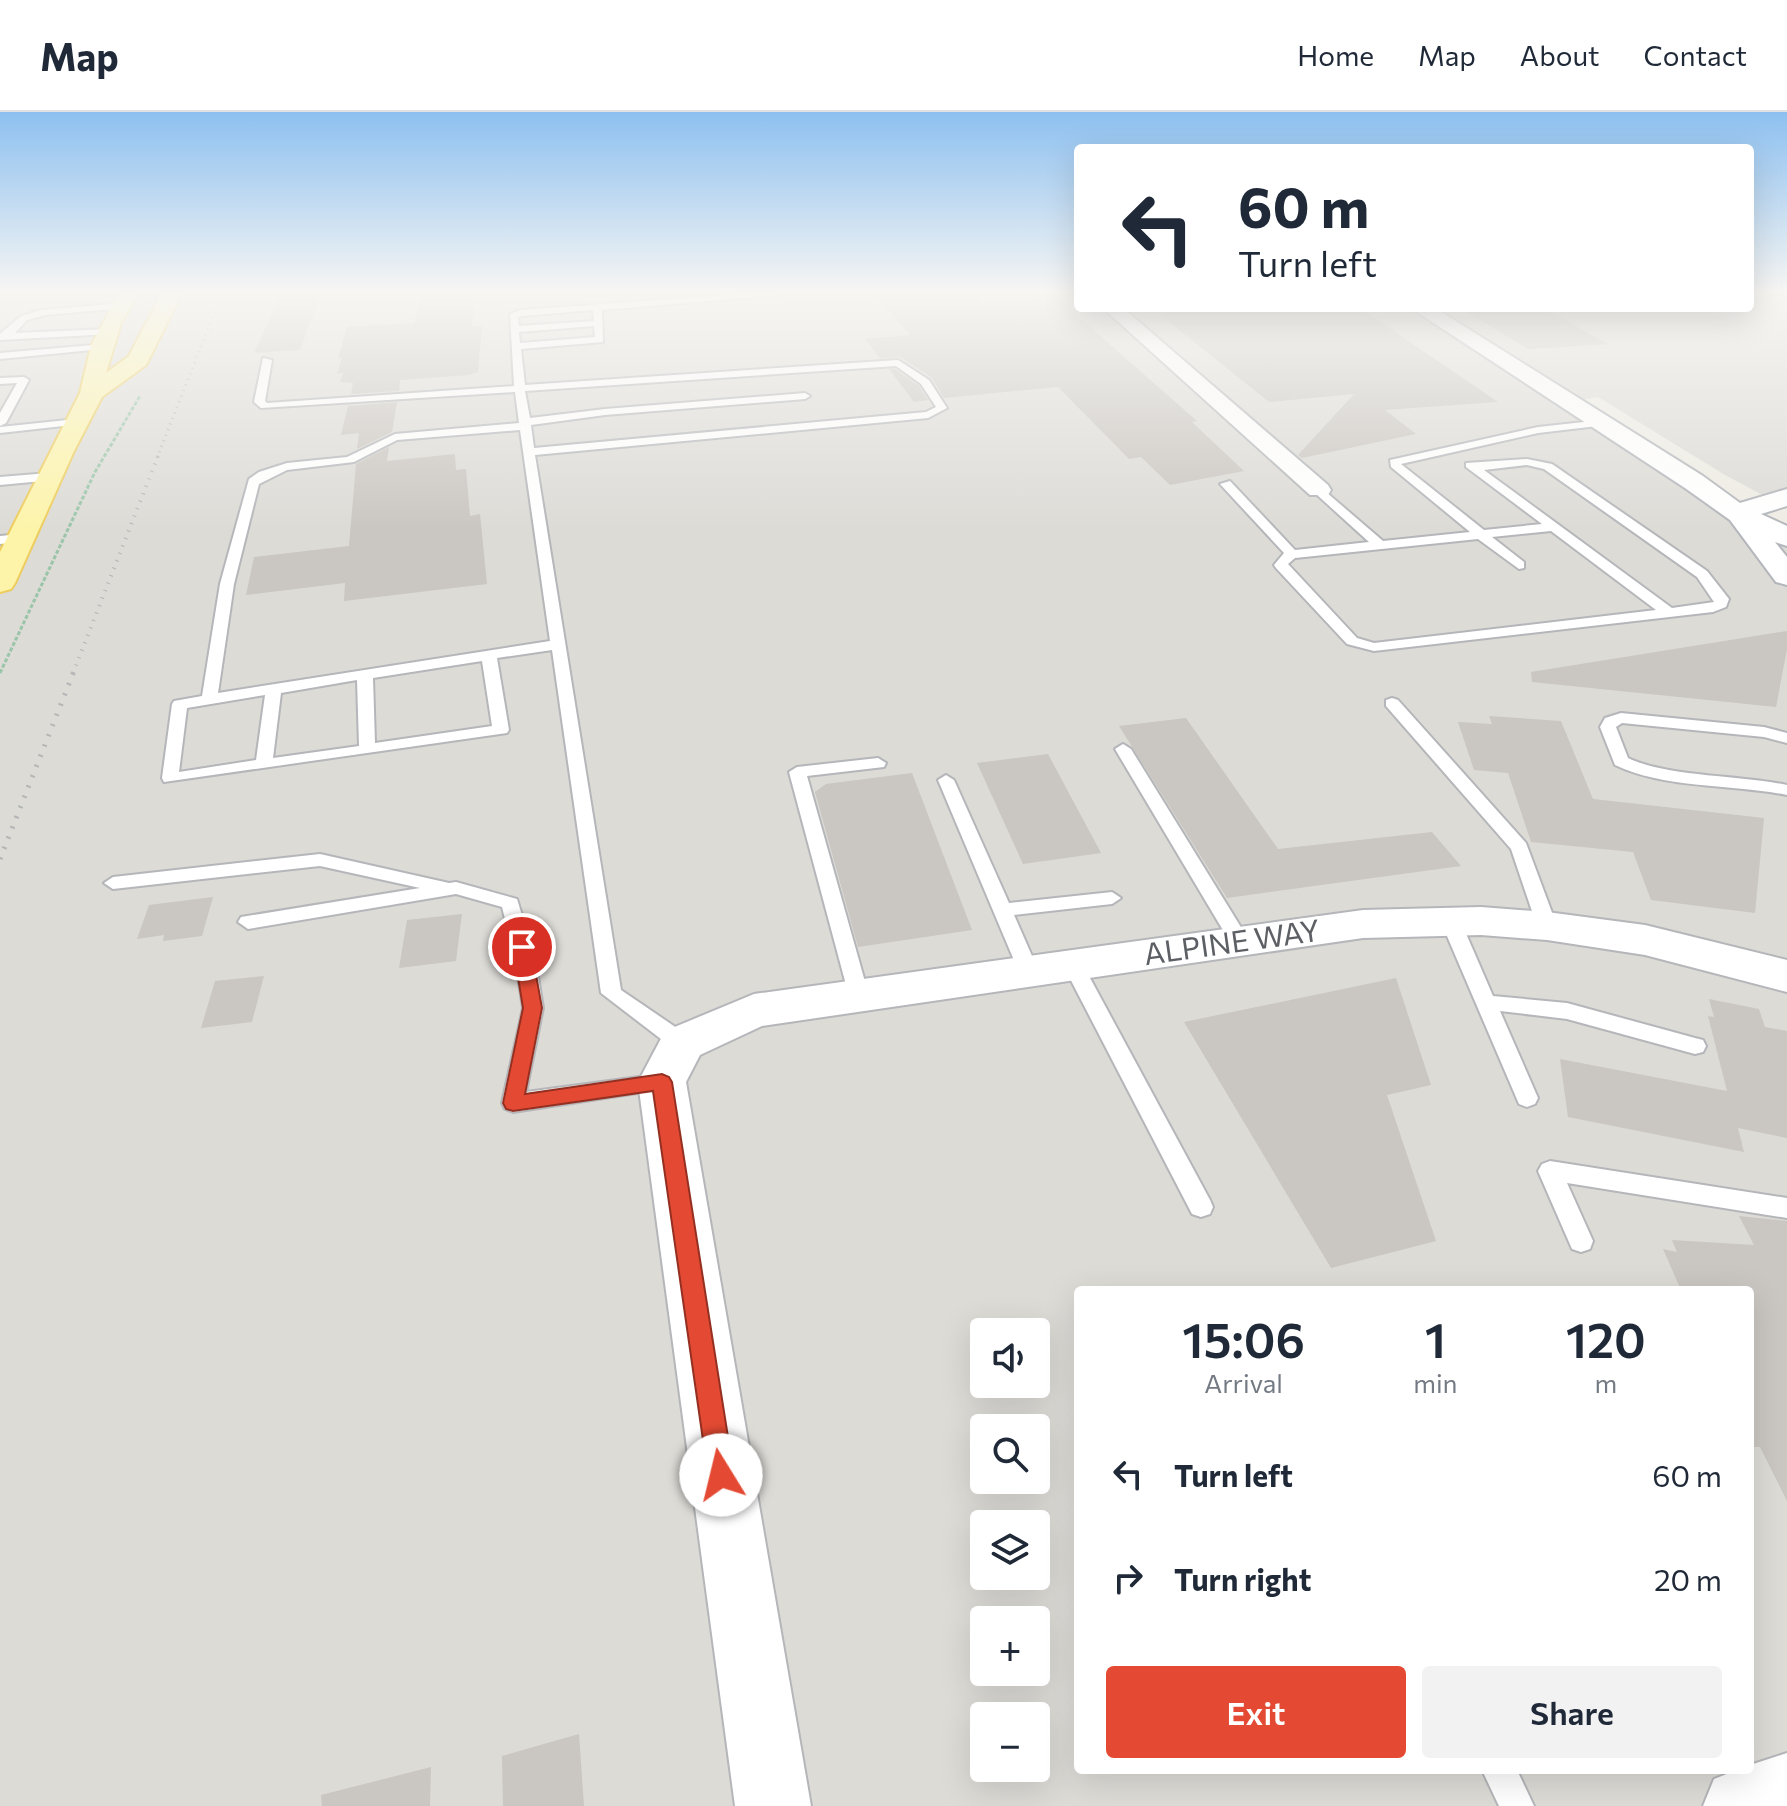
<!DOCTYPE html>
<html lang="en">
<head>
<meta charset="utf-8">
<style>
  :root { --surface:#fff; --page:#f2f2f3; --text:#1f2937; --muted:#747a83; --line:#e0e1e3; --accent:#e44a33 }
  body { margin:0; font-family:Commissioner,sans-serif; background:var(--page); color:var(--text); height:100vh; display:flex; flex-direction:column; font-size:30px; white-space:nowrap }
  * { box-sizing:border-box; margin:0 }
  p { font-size:26px; color:var(--muted) }
  .icon { flex:none; width:44px; height:44px; fill:none; stroke:currentColor; stroke-width:2; stroke-linecap:round; stroke-linejoin:round }
  .map { position:relative; flex:1; overflow:hidden }
  .details { position:absolute; left:1074px; top:1174px; width:680px; height:488px; display:flex; flex-direction:column; background:var(--surface); border-radius:8px; box-shadow:0 8px 32px #0002 }
  .details>* { flex:none }
  .guide { position:absolute; left:1074px; top:32px; width:680px; height:168px; border-radius:8px; box-shadow:0 8px 32px #0002; background:#fff; color:var(--text); overflow:hidden }
  .controls { position:absolute; left:970px; top:1206px; display:grid; gap:16px }
  .controls a { display:grid; place-items:center; width:80px; height:80px; border-radius:8px; background:var(--surface); box-shadow:0 8px 32px #0002; font-size:40px }
  .pin { position:absolute; display:grid; place-items:center; width:68px; height:68px; color:#fff; margin:-34px; border:4px solid #fff; border-radius:50%; box-shadow:0 2px 8px #0007 }
  .me { position:absolute; width:88px; margin:-44px; rotate:351deg; stroke-linejoin:round; filter:drop-shadow(0 0 6px #0008) }
  .turn { display:flex; align-items:center; gap:28px; height:168px; padding:0 32px; font-size:36px }
  .turn .icon { width:104px; height:104px; stroke-width:2.5 }
  .turn b { display:block; font-size:56px; line-height:68px }
  .eta { display:flex; justify-content:space-evenly; align-items:center; height:136px; text-align:center }
  .eta b { font-size:48px; font-weight:600; line-height:56px }
  .action { display:flex; gap:16px; margin-top:auto; padding:16px 32px }
  .action a { flex:1; height:92px; border-radius:8px; background:var(--accent); color:#fff; font-size:32px; font-weight:600; line-height:92px; text-align:center }
  .action a+a { background:var(--page); color:var(--text) }
  ul { padding:0; list-style:none }
  li { display:flex; align-items:center; gap:24px; height:104px; padding:0 32px }
  li div { flex:1 }
  li b { display:block; font-size:30px }
  li em { font-style:normal }
  header { display:flex; align-items:center; gap:48px; box-sizing:border-box; height:112px; padding:0 40px; background:var(--surface); border-bottom:2px solid var(--line) }
  header strong { font-size:38px }
  nav { display:flex; gap:44px; margin-inline-start:auto; font-size:28px }
  .map>svg:first-child { display:block }
  .industrial { fill:#dddbd6; fill-rule:evenodd }
  .building { fill:#cac6c1 }
  .lines { fill:none; stroke-linecap:round; stroke-linejoin:round }
  .service-casing { stroke:#b4b6ba; stroke-width:4 }
  .minor-casing { stroke:#b4b6ba; stroke-width:4 }
  .tertiary-casing { stroke:#b4b6ba; stroke-width:4 }
  .secondary-casing { stroke:#b3b6bb; stroke-width:4 }
  .primary-casing { stroke:#edcd5d; stroke-width:4 }
  .path { stroke:#9ac5a9; stroke-width:3; stroke-dasharray:4 2; stroke-linecap:butt }
  .service { fill:#fff; fill-rule:evenodd }
  .minor { fill:#fff; fill-rule:evenodd }
  .tertiary { fill:#fff; fill-rule:evenodd }
  .secondary { fill:#fff; fill-rule:evenodd }
  .primary { fill:#fdf4aa; fill-rule:evenodd }
  .rail-far2 { stroke:#b4b5b5; stroke-width:3; stroke-dasharray:1 5; stroke-linecap:butt }
  .rail-far1 { stroke:#b4b5b5; stroke-width:4; stroke-dasharray:1 7; stroke-linecap:butt }
  .rail { stroke:#b4b5b5; stroke-width:5; stroke-dasharray:2 9; stroke-linecap:butt }
  .route { fill:#e44a33; stroke:#943021; stroke-width:2 }
  .labels { text-anchor:middle; stroke-width:6; stroke-linejoin:round; paint-order:stroke }
  .street-label { font-size:30px; fill:#5c5f64; stroke:#fff }
</style>
</head>
<body>
<header>
<strong>Map</strong>
<nav><a>Home</a><a>Map</a><a>About</a><a>Contact</a></nav>
</header>
<div class="map">
<svg width="1787" height="1694" viewBox="0 0 1787 1694">
  <rect width="100%" height="100%" fill="#eeece4"/>
  <path class="industrial" d="M0 181H1078V196H1750V181H1787V396L1725 363 1598 285 1571 290 1787 434V1694H0ZM1078 1178H1750V1658H1078ZM984 1220H1036V1272H984ZM984 1316H1036V1368H984ZM984 1412H1036V1464H984ZM984 1508H1036V1560H984ZM984 1604H1036V1656H984Z"/>
  <g class="building">
    <polygon points="282,181 321,181 300,238 254,241"/>
    <polygon points="423,181 474,181 472,214 482,214 478,260 469,263 400,268 399,279 351,282 353,271 340,270 343,261 337,262 342,245 338,246 347,215 414,211"/>
    <polygon points="912,181 973,181 982,191 1056,185 1197,309 1192,310 1244,359 1170,373 1141,345 1129,347 1058,275 944,286 931,265 900,245 880,246 865,227 910,223 876,184"/>
    <polygon points="1217,196 1360,196 1498,290 1385,298 1416,322 1302,346 1298,343 1354,282 1269,290 1158,201"/>
    <polygon points="1460,196 1543,196 1608,232 1528,237"/>
    <polygon points="889,257 895,257 919,274 928,288 914,290"/>
    <polygon points="397,290 392,320 357,337 359,321 341,323 348,294"/>
    <polygon points="389,335 387,349 455,342 456,358 466,357 470,404 480,402 487,472 344,489 345,471 246,483 254,445 349,434 356,352"/>
    <polygon points="1787,519 1787,537 1776,595 1532,570 1531,560"/>
    <polygon points="1489,604 1561,609 1593,687 1764,706 1755,801 1651,788 1633,740 1531,730 1508,661 1474,658 1458,610 1492,612"/>
    <polygon points="1186,606 1278,737 1432,720 1461,754 1227,786 1119,614"/>
    <polygon points="1048,642 1101,741 1023,752 977,651"/>
    <polygon points="912,661 972,818 858,835 815,680 826,672"/>
    <polygon points="213,785 202,824 163,829 164,823 137,827 149,793"/>
    <polygon points="462,802 456,849 399,856 407,808"/>
    <polygon points="264,864 252,910 201,916 215,869"/>
    <polygon points="1396,866 1431,973 1387,983 1436,1129 1331,1156 1184,910"/>
    <polygon points="1709,887 1759,897 1765,915 1787,919 1787,1026 1738,1016 1744,1040 1568,1005 1560,947 1727,979 1708,904 1714,905"/>
    <polygon points="1739,1104 1787,1109 1787,1389 1760,1335 1750,1335 1750,1178 1681,1178 1663,1137 1677,1140 1672,1128 1754,1133"/>
    <polygon points="579,1622 584,1694 503,1694 502,1644"/>
    <polygon points="431,1655 430,1694 322,1694 321,1683"/>
  </g>
  <g class="lines">
    <defs>
      <g id="service">
        <path d="M755 181H799L602 198 603 230 521 237 525 273 898 248 929 268 947 296 928 306 535 343 621 878 690 925 693 931 690 937H674L601 881 552 538 497 546 509 618 507 621 164 670 162 666 172 592 174 589 202 584 220 472 249 367 259 360 287 351 347 345 395 322 519 311 515 280 261 296 254 290 263 246 272 248 265 289 267 291 514 274 510 202 521 198ZM593 198 594 209 519 214 518 205 522 204ZM594 214 595 225 520 231 519 220ZM896 254 921 272 936 295 926 300 534 336 531 313 605 303 805 287 810 284 805 281 605 297 530 306 525 279ZM520 318 550 529 218 581 234 472 259 372 287 358 354 350 397 328ZM482 549 492 614 375 631 373 566ZM357 568 359 634 273 646 281 581ZM265 583 256 648 179 660 187 596Z"/>
        <polygon points="122,191 125,196 45,203 27,208 15,221 108,217 111,222 0,228 0,222 21,204 41,198"/>
        <polygon points="105,232 102,237 0,247 0,241"/>
        <polygon points="0,266 24,265 29,268 6,311 0,314 0,301 17,271 0,272"/>
        <polygon points="77,307 82,310 81,312 0,321 0,315"/>
        <path d="M1602 308 1606 309V313L1538 321 1401 352 1484 418 1542 412 1466 355V351L1527 347 1552 352 1707 459 1729 487 1726 495 1713 500 1374 539 1347 532 1276 456 1274 453 1284 441 1220 372 1230 369 1295 438 1369 430 1315 381 1313 378 1319 374 1383 429 1470 420 1391 355 1390 348 1538 315ZM1527 353 1544 357 1697 465 1714 490 1672 496 1484 358ZM1551 419 1656 498 1374 531 1357 526 1288 452 1295 446 1478 427 1519 457 1524 456V450L1492 425Z"/>
        <polygon points="49,361 53,362 53,368 0,373 0,365"/>
        <polygon points="21,422 26,423 26,429 0,432 0,424"/>
        <polygon points="1392,586 1398,588 1526,731 1557,814 1554,819 1540,819 1537,814 1511,737 1386,594 1386,588"/>
        <path d="M1621 601 1764 615 1787 621V631L1764 625 1622 611 1616 615 1628 646C1668 665 1740 663 1787 673V683C1732 672 1665 677 1615 653L1600 615 1605 606Z"/>
        <polygon points="1123,632 1131,637 1247,825 1250,830 1247,835 1233,835 1115,637"/>
        <polygon points="878,646 886,651 884,655 807,664 869,884 866,889 852,889 849,884 789,660 797,655"/>
        <polygon points="946,663 954,668 1009,791 1112,780 1121,786 1112,792 1014,803 1039,860 1036,865 1022,865 1019,860 938,668"/>
        <polygon points="320,742 449,771 456,770 517,787 535,846 543,896 526,980 662,962 670,964 673,970 670,976 513,1000 505,997 502,991 523,896 515,846 502,795 456,782 248,817 238,810 241,805 420,776 320,754 113,777 104,771 113,765"/>
        <polygon points="1451,803 1461,810 1493,884 1567,891 1695,926 1703,928 1706,934 1703,940 1695,942 1567,907 1500,899 1538,986 1535,992 1527,995 1519,992 1441,810"/>
        <polygon points="1073,846 1083,853 1210,1088 1213,1095 1210,1102 1201,1105 1192,1102 1063,853"/>
        <polygon points="1550,1049 1787,1086 1787,1106 1567,1071 1593,1129 1590,1137 1581,1140 1572,1137 1538,1059 1542,1052"/>
        <polygon points="1482,1658 1517,1658 1534,1694 1499,1694"/>
      </g>
      <polygon id="minor" points="1103,196 1123,196 1328,373 1331,378 1328,383 1310,383"/>
      <g id="tertiary">
        <polygon points="1481,795 1547,800 1645,813 1787,848 1787,880 1645,843 1547,828 1481,823 1363,826 762,914 700,943 686,970 811,1694 735,1694 638,970 665,919 754,882 1363,798"/>
        <polygon points="1787,1641 1787,1694 1703,1694 1714,1667 1737,1658 1750,1658 1750,1653"/>
      </g>
      <polygon id="secondary" points="1411,196 1435,196 1703,364 1740,391 1787,377 1787,394 1761,402 1787,414 1787,434 1775,430 1787,445 1787,473 1776,470 1730,408 1685,376"/>
      <polygon id="primary" points="119,181 139,181 121,211 106,261 129,244 162,181 182,181 146,253 102,285 74,339 15,471 11,477 0,480 0,440 80,281 91,234"/>
    </defs>
    <use href="#service" class="service-casing"/>
    <use href="#minor" class="minor-casing"/>
    <use href="#tertiary" class="tertiary-casing"/>
    <use href="#secondary" class="secondary-casing"/>
    <use href="#primary" class="primary-casing"/>
    <polyline class="path" points="0,561 95,360 140,284"/>
    <use href="#service" class="service"/>
    <use href="#minor" class="minor"/>
    <use href="#tertiary" class="tertiary"/>
    <use href="#secondary" class="secondary"/>
    <use href="#primary" class="primary"/>
    <polyline class="rail-far2" points="157,346 222,181"/>
    <polyline class="rail-far1" points="73,561 158,344"/>
    <polyline class="rail" points="0,747 74,559"/>
  </g>
  <linearGradient id="sky" x2="0" y2="1"><stop stop-color="#8dc0f0"/><stop offset="0.43" stop-color="#f7f6f3"/><stop offset="1" stop-color="#f7f6f3" stop-opacity="0"/></linearGradient>
  <rect width="1787" height="418" fill="url(#sky)"/>
  <polygon class="route" points="522,828 531,835 542,896 525,982 662,962 669,965 672,970 734,1363 730,1372 721,1376 712,1372 708,1363 653,979 513,999 506,997 503,991 523,896 513,835"/>
  <g class="labels">
    <g class="street-label">
      <text transform="translate(1232 831) rotate(-8)" y="10">ALPINE WAY</text>
    </g>
  </g>
</svg>
<div class="controls">
<a><svg class="icon" aria-label="sound" viewBox="0 0 24 24"><path d="M4 9h4l5-4v14l-5-4H4zM17 9q2 3 0 6"/></svg></a>
<a><svg class="icon" aria-label="search" viewBox="0 0 24 24"><circle cx="10" cy="10" r="6"/><path d="M15 15l6 6"/></svg></a>
<a><svg class="icon" aria-label="layers" viewBox="0 0 24 24"><path d="M12 4l9 5-9 5-9-5zM3 14l9 5 9-5"/></svg></a>
<a>+</a>
<a>−</a>
</div>
<div class="pin" style="left:522px;top:835px;background:#d93025"><svg class="icon" aria-label="arrive" viewBox="0 0 24 24"><path d="M6 21V4h12l-3 4 3 4H6"/></svg></div>
<svg class="me" style="left:721px;top:1363px" viewBox="-20 -20 40 40"><circle r="19" fill="#fff"/><path d="M0-13L10 11 0 6-10 11z" fill="#e44a33"/></svg>
<div class="guide">
<div class="turn"><svg class="icon" aria-label="left" viewBox="0 0 24 24"><path d="M17 20v-9H6M10 6l-5 5 5 5"/></svg><div><b>60 m</b>Turn left</div></div>
</div>
<section class="details">
<div class="eta">
<div><b>15:06</b><p>Arrival</p></div>
<div><b>1</b><p>min</p></div>
<div><b>120</b><p>m</p></div>
</div>
<ul>
<li><svg class="icon" aria-label="left" viewBox="0 0 24 24"><path d="M17 20v-9H6M10 6l-5 5 5 5"/></svg><div><b>Turn left</b></div><em>60 m</em></li>
<li><svg class="icon" aria-label="right" viewBox="0 0 24 24"><path d="M7 20v-9h11M14 6l5 5-5 5"/></svg><div><b>Turn right</b></div><em>20 m</em></li>
</ul>
<div class="action"><a>Exit</a><a>Share</a></div>
</section>
</div>
</body>
</html>
